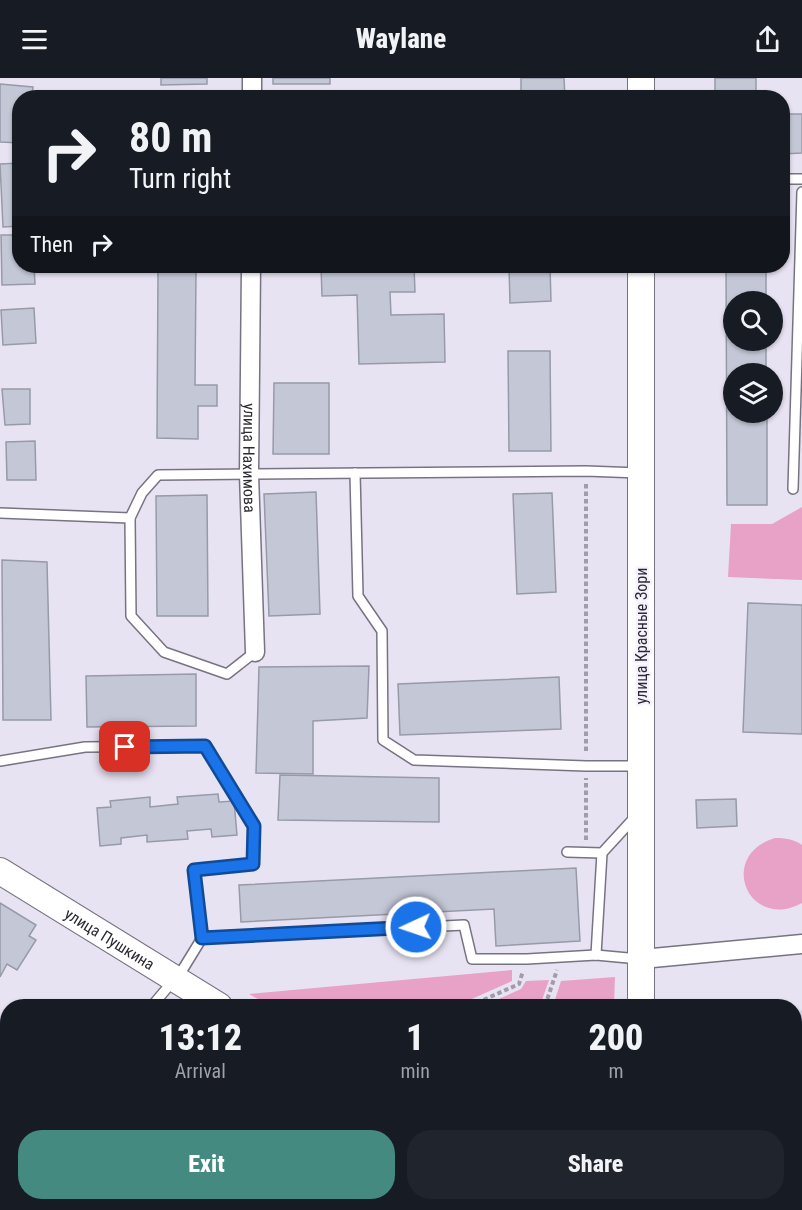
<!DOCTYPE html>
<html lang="en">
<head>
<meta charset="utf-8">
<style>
  :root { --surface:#171b24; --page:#20242c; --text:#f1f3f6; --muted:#9ea1a6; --accent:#458a81 }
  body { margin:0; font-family:"Roboto Condensed",sans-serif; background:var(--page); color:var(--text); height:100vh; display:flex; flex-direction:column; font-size:22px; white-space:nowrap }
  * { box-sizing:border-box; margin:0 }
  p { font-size:20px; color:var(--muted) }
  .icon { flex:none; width:33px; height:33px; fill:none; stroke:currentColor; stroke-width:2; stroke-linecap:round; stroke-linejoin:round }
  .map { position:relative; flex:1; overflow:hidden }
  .side { position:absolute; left:0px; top:921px; width:802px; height:212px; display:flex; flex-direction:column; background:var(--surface); border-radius:24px 24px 0 0; box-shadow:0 2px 4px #0004 }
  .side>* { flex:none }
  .hud { position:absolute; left:12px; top:12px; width:778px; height:183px; border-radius:24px; box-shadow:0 2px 4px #0004; background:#171b24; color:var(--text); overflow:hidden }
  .fabs { position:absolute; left:723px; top:213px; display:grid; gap:12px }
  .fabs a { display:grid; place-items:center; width:60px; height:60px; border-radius:50%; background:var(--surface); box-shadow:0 2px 4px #0004; font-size:30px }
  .pin { position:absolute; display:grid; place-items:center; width:51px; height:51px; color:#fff; margin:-26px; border-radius:12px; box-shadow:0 3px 9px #0006 }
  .me { position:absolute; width:66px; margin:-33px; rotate:267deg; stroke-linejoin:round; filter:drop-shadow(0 0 4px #0008) }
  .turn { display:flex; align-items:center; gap:21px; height:126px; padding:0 18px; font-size:27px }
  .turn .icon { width:78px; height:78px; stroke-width:2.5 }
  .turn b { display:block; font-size:42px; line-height:51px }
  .then { display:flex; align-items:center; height:57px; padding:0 18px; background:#0003; gap:12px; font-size:22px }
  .eta { display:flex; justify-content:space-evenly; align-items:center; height:102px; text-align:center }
  .eta b { font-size:36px; font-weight:800; line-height:42px }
  .action { display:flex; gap:12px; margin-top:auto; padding:12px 18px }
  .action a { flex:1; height:69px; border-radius:24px; background:var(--accent); color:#fff; font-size:24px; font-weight:800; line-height:69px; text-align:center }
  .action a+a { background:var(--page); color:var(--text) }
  header { display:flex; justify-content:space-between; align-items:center; height:78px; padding:0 18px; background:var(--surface); font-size:27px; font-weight:800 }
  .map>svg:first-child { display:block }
  .built { fill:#ddd6ec }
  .green { fill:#e8a2c8 }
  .building { fill:#c4c7d6; stroke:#979aa8; stroke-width:1.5 }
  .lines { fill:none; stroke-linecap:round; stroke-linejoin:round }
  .lane-casing { stroke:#777380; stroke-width:12 }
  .street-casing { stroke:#777380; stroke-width:21 }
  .secondary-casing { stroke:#777380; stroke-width:28 }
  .path { stroke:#a09ca8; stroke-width:4; stroke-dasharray:4.5 3; stroke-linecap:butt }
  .lane { stroke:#fff; stroke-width:9 }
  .street { stroke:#fff; stroke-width:18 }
  .secondary { stroke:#fff; stroke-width:26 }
  .route-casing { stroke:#114b97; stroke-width:15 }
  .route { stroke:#1a73e8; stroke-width:10 }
  .labels { text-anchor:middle; stroke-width:4.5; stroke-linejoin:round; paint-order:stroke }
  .street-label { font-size:16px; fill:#2c2a30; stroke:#f5f1fe }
</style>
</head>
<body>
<header><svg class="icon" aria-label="menu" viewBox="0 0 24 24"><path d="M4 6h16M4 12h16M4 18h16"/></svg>Waylane<svg class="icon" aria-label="share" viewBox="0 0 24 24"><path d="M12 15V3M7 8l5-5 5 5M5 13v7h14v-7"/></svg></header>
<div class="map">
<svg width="802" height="1132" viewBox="0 0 802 1132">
  <rect width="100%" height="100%" fill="#e8e3f3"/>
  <polygon class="built" points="795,933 802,933 802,1132 672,1132 672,1125 795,1125"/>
  <g class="green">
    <polygon points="802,429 802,502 728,499 731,446 772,446"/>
    <path d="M775 760C785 760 794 761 802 767V825C749 854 716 778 775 760Z"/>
    <polygon points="512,892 512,903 456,928 270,928 249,916"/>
    <polygon points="615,899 614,928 553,928 561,903"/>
    <polygon points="549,902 540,928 483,928 521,911 526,903"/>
  </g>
  <g class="building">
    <polygon points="161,0 207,0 207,6 161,7"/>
    <rect x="273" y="0" width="57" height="6"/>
    <polygon points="521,0 564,0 565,20 521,20"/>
    <rect x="715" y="0" width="41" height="20"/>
    <polygon points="0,6 33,9 32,20 20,20 20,65 0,64"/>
    <polygon points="783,36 802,36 802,75 783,76"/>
    <polygon points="20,85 20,148 3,149 0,86"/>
    <polygon points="1,157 20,157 20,188 34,188 35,206 2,207"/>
    <polygon points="321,188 414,188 415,214 390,214 391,237 444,236 445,284 359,286 357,217 322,218"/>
    <polygon points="509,188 550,188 551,223 510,225"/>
    <polygon points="726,188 766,188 766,224 734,224 734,262 766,262 766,296 734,296 734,334 767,334 767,427 727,427"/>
    <polygon points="158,193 196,193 195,307 217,307 217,328 198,328 198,361 157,360"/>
    <polygon points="34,230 36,265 3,267 1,232"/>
    <polygon points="508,273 550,273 551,373 509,373"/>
    <polygon points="274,305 329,305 329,376 273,376"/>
    <polygon points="2,311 30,311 30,346 5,347"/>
    <polygon points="35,363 36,402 7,402 6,364"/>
    <polygon points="316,414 320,536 269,538 264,416"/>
    <polygon points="552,415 556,514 517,516 513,416"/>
    <polygon points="207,417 208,538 157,538 156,418"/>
    <polygon points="2,482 47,484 51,642 3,642"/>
    <polygon points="748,525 802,527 802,656 743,654"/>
    <polygon points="369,588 367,640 313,643 313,696 256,695 259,589"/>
    <polygon points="196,596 196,648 87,649 86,598"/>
    <polygon points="559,599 561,651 400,657 398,606"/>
    <polygon points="280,697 439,700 439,744 278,742"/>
    <polygon points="218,716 219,724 234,723 237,757 212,759 211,751 187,753 188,761 147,764 147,757 121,760 121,766 100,768 97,730 111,729 110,723 150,719 150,729 178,726 177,719"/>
    <polygon points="736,721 737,748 697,750 696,722"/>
    <polygon points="576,790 580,863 496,868 494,831 241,844 239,807"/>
    <polygon points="0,825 36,847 29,858 36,862 17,892 7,886 0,899"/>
    <rect x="684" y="1125" width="35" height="7"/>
  </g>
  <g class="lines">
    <defs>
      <g id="lane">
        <polyline points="783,101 802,101"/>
        <polyline points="355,395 358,518 382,553 383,662 414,682 586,688 639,688"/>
        <polyline points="793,411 802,114"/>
        <polyline points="0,435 130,440"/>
        <polyline points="255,574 227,596 164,574 131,538 130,440 142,415 158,397 586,393 639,395"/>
        <polyline points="0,683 85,669 205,668 254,748 253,786 194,792 202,860"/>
        <polyline points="567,774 602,775"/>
        <polyline points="596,877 602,775 635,739"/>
        <polyline points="152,928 183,891 202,860 464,847 472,881 527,881 596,877 639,881"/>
        <polyline points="0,948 8,948"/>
        <polyline points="0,1112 8,1103"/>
        <polyline points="208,1125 218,1132"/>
        <polyline points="252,1132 267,1125"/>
      </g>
      <g id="street">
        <polyline points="252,20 252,0"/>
        <path id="s1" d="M251 188 249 396 255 574"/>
        <polyline points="642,881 802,866"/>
      </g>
      <g id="secondary">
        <polyline points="641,0 641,20"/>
        <path id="s2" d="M0 793 219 928"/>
        <polyline points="641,928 641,188"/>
        <polyline points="535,1125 546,1132"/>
        <polyline points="633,1132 638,1125"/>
      </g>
    </defs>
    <use href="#lane" class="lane-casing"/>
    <use href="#street" class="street-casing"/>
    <use href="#secondary" class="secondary-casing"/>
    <g class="path">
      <polyline points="586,406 586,675"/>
      <polyline points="586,762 586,700"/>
      <polyline points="470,928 519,906 523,893"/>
      <polyline points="545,928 557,892"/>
      <polyline points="359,1125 361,1126 362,1125"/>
      <polyline points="476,1125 488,1132"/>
      <polyline points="566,1125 573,1129 582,1130 581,1132"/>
    </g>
    <use href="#lane" class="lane"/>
    <use href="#street" class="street"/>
    <use href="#secondary" class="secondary"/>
  </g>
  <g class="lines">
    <defs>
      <polyline id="route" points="125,669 205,668 254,748 253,786 194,792 202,860 416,849"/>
    </defs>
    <use href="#route" class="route-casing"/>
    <use href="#route" class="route"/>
  </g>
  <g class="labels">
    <g class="street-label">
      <text dy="6" stroke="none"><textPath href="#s1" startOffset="192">улица Нахимова</textPath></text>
      <text transform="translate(641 558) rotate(-90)" y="6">улица Красные Зори</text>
      <text dy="6" stroke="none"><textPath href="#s2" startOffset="129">улица Пушкина</textPath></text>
    </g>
  </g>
</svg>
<div class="fabs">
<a><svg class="icon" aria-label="search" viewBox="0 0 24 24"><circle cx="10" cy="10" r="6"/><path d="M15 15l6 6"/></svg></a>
<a><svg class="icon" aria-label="layers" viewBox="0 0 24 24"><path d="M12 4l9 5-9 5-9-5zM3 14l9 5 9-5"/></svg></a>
</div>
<div class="pin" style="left:125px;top:669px;background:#d93025"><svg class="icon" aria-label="arrive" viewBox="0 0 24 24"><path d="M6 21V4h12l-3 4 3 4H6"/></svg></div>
<svg class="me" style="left:416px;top:849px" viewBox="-20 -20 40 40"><circle r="17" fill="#1a73e8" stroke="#fff" stroke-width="3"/><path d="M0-11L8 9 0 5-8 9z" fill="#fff"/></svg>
<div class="hud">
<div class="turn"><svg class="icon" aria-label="right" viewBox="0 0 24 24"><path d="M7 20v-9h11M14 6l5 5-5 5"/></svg><div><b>80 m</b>Turn right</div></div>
<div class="then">Then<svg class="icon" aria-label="right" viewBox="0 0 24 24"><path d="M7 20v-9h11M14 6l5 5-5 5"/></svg></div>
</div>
<section class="side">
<div class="eta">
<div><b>13:12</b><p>Arrival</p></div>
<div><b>1</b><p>min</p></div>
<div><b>200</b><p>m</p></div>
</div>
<div class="action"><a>Exit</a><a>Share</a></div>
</section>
</div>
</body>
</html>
